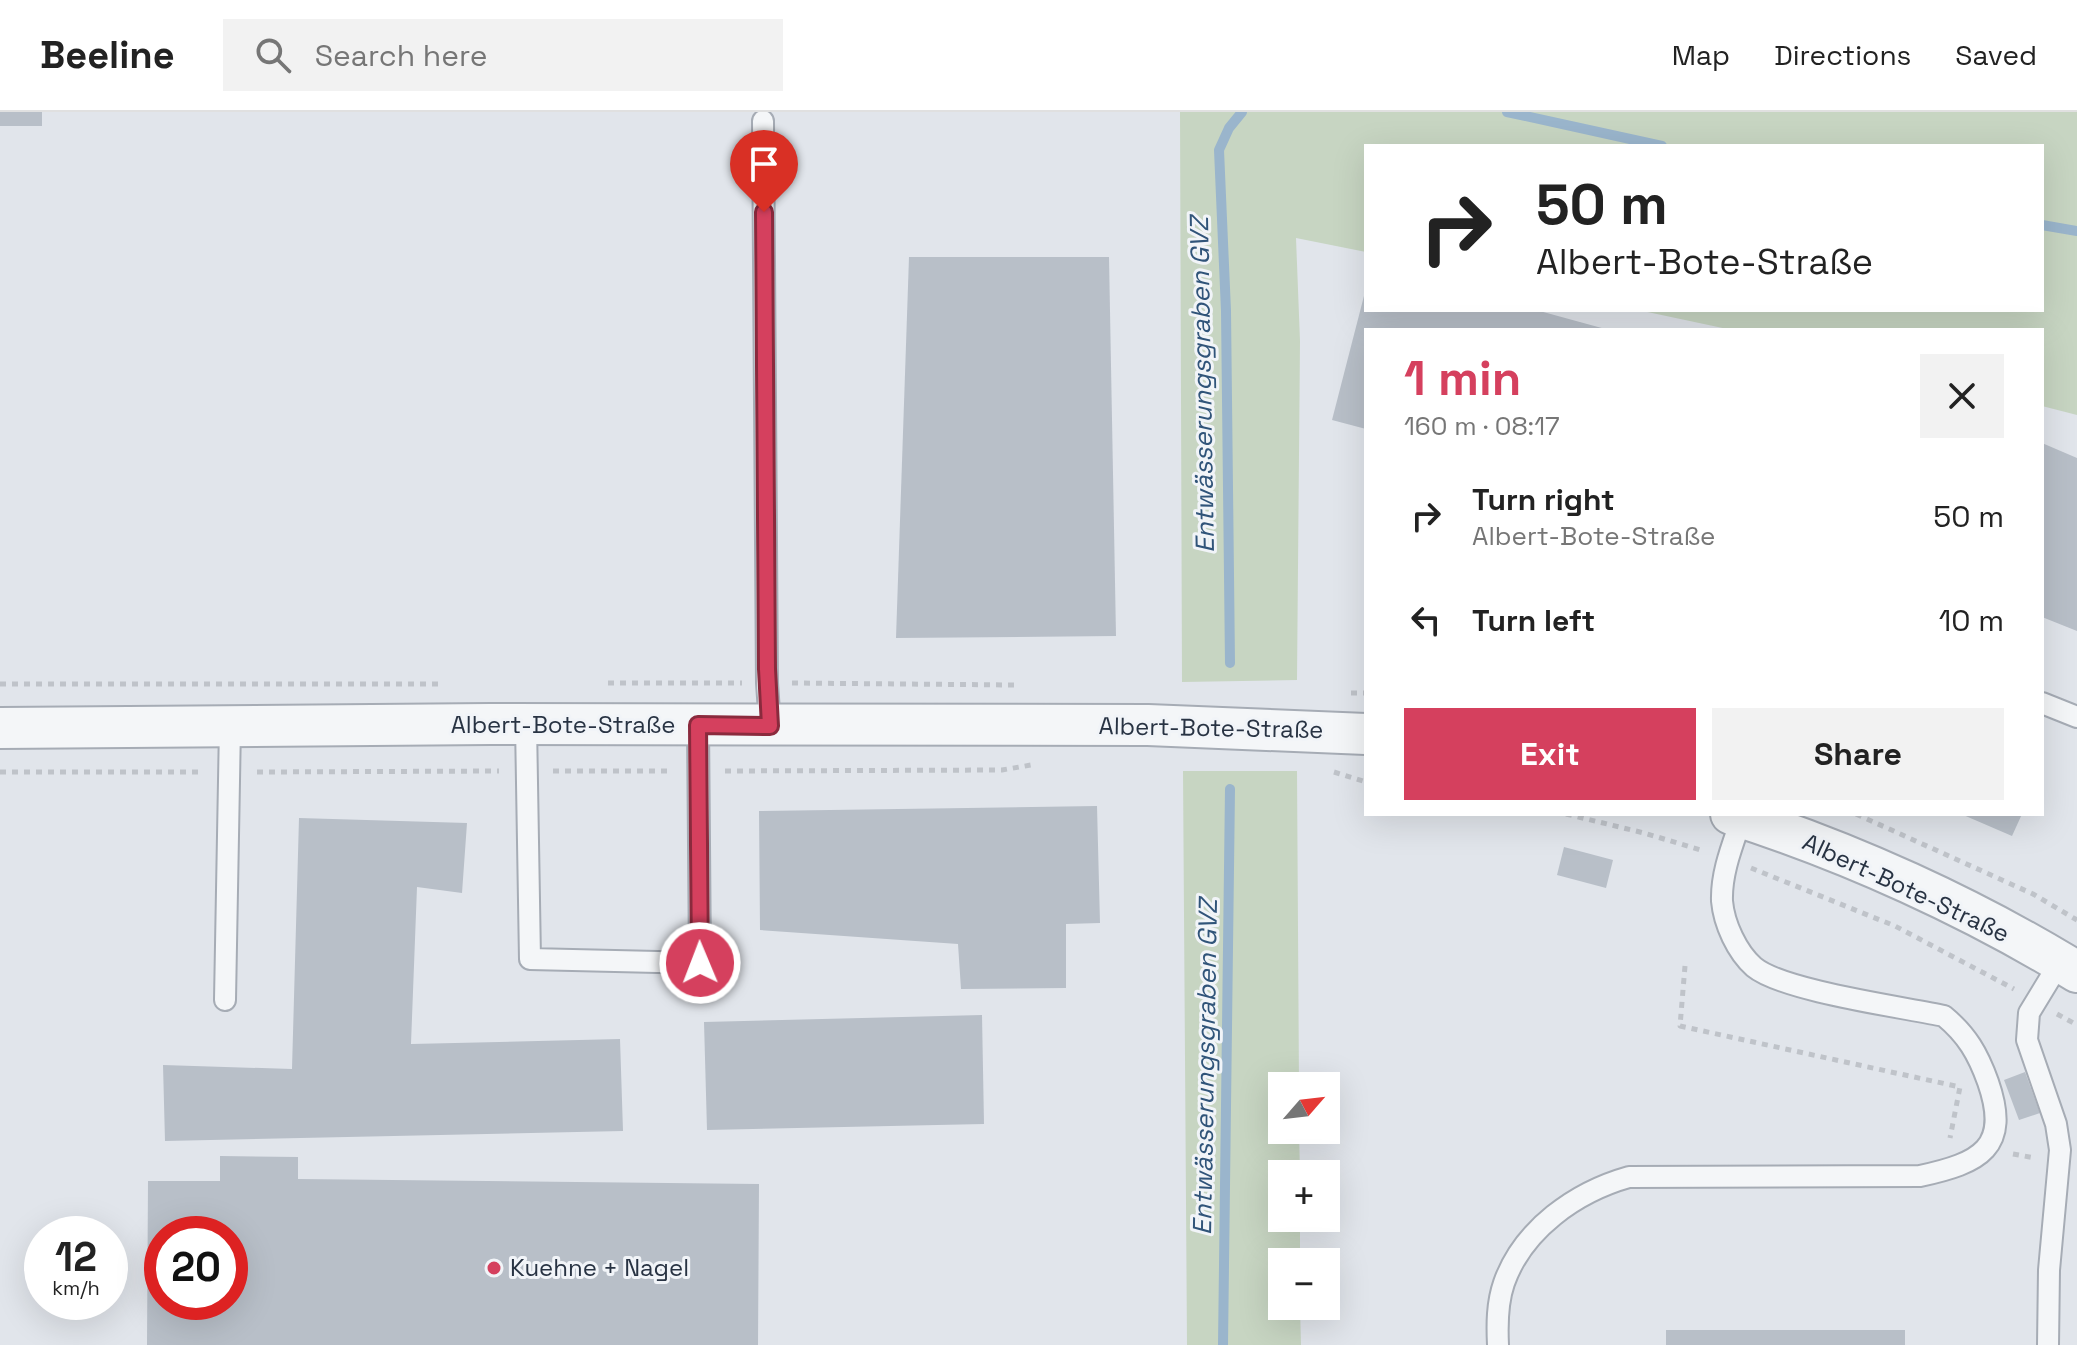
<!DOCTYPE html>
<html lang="en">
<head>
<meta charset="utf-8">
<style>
  :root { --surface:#fff; --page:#f2f2f2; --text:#222; --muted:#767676; --line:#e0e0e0; --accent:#d5405e }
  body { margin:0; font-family:"Space Grotesk",sans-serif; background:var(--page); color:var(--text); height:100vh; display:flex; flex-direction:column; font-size:30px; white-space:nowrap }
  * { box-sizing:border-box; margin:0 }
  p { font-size:26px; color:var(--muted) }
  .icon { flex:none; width:44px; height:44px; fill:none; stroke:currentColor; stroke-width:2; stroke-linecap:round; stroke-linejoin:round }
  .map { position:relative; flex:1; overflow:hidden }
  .panel { position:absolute; left:1364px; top:216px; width:680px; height:488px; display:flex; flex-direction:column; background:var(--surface); border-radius:0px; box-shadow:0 8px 32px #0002 }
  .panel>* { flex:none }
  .hud { position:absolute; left:1364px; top:32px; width:680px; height:168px; border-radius:0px; box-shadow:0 8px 32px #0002; background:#fff; color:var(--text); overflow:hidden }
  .needle { width:52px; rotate:62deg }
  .buttons { position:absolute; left:1268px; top:960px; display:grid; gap:16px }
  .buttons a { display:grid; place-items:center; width:72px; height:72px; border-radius:0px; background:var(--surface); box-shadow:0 8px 32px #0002; font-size:40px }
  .speed { position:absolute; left:24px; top:1104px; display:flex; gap:16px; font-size:40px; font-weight:700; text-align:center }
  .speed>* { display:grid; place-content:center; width:104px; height:104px; border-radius:50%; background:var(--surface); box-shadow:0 8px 32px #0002; line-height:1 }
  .speed small { font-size:20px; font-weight:400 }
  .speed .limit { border:12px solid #d22; background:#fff; color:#111 }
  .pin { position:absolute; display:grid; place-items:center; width:68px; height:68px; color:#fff; margin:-82px -34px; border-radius:50% 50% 50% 0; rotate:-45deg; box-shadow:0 0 8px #0007 }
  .pin .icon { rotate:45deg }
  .me { position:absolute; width:88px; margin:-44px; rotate:359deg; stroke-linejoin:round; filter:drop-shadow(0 0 6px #0008) }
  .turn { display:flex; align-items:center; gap:28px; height:168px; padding:0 40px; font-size:36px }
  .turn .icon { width:104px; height:104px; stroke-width:2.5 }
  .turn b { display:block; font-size:56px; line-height:68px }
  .round { display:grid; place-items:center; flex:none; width:84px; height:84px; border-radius:0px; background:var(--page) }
  .head { display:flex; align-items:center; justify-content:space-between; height:136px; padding:0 40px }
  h1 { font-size:48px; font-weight:700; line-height:60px; color:var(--accent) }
  .cta { display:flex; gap:16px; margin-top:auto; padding:16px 40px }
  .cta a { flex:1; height:92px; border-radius:0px; background:var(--accent); color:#fff; font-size:32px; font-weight:700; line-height:92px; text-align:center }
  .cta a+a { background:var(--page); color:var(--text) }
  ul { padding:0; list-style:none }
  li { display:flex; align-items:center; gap:24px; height:104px; padding:0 40px }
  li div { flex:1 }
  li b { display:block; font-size:30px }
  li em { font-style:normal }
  header { display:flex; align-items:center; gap:48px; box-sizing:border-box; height:112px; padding:0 40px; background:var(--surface); border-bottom:2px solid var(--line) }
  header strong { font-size:38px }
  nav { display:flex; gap:44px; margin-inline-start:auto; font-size:28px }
  .search { width:560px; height:72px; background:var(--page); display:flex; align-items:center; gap:20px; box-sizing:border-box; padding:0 28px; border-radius:0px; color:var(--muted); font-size:30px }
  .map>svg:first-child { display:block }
  .green { fill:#c7d5c2 }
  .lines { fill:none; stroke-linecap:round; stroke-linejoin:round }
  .stream { stroke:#9ab5cc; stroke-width:10 }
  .building { fill:#b8bfc8; fill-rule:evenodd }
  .service-casing { stroke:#a6acb5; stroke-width:24 }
  .minor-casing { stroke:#a6acb5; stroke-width:44 }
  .path { stroke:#bfc3c9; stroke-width:5; stroke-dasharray:6 6; stroke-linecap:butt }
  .service { stroke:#f4f6f8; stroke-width:20 }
  .minor { stroke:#f4f6f8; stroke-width:40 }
  .route-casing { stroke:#8a2a3d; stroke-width:20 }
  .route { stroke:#d5405e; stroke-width:14 }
  .poi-dot { fill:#d5405e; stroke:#f1f4f8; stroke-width:3 }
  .labels { text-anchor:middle; stroke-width:6; stroke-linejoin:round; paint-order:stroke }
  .street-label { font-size:24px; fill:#283343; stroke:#f1f4f8 }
  .poi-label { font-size:24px; fill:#283343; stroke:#f1f4f8; text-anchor:start }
  .water-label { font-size:26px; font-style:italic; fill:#305479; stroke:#f1f4f8 }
</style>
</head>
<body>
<header>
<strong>Beeline</strong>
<div class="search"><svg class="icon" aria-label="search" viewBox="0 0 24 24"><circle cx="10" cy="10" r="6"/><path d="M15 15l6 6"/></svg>Search here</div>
<nav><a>Map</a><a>Directions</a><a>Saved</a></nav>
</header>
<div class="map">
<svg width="2077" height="1233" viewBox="0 0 2077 1233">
  <rect width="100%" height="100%" fill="#e1e5eb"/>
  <g class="green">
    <polygon points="1180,0 2077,0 2077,303 2042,294 2042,218 1732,218 1638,198 2042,198 2042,34 1366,34 1366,140 1296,126 1300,229 1297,568 1182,570"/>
    <polygon points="1183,659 1297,659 1299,974 1282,974 1282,1018 1299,1018 1300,1062 1282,1062 1282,1106 1300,1106 1300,1150 1282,1150 1282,1194 1300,1194 1301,1233 1187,1233"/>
  </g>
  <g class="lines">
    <g class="stream">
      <polyline points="1507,0 1662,34"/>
      <polyline points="2042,113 2077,119"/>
      <polyline points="1230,551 1226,199 1219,38 1229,16 1242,0"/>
      <polyline points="1223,1233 1230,677"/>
    </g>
  </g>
  <g class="building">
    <rect x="0" y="0" width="42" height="14"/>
    <polygon points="909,145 1109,145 1116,524 896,526"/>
    <polygon points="1365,180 1366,198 1536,198 1609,218 1366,218 1366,317 1332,308"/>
    <polygon points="2042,331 2077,346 2077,519 2042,505"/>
    <polygon points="1097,694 1100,811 1066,812 1066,876 961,877 958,832 760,818 759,699"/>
    <polygon points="1961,702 2022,702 2012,724"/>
    <polygon points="299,706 467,711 462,781 417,775 411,932 620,927 623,1019 165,1029 163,953 292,957"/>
    <polygon points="1564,735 1613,748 1606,776 1557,763"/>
    <polygon points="982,903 984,1012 707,1018 704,910"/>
    <polygon points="2025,960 2040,1001 2019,1008 2004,968"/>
    <path d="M220 1044 298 1045V1067L759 1072 758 1233H147L148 1069H220ZM162 1122H230V1190H162Z"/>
    <rect x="1666" y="1218" width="239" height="15"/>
  </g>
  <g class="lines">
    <defs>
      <g id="service">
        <polyline points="763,9 767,571 770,614"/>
        <polyline points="2042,591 2077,605"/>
        <polyline points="526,612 530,847 700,851 698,613"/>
        <polyline points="225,888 230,614"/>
        <path d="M1498 1233C1497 1212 1497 1191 1504 1171 1523 1117 1576 1080 1629 1065L1920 1064C1980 1051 2011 1036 1988 970 1978 942 1967 923 1944 904 1902 895 1783 879 1754 855 1737 840 1724 812 1722 789 1721 760 1733 732 1742 705"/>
        <polyline points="2048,1233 2049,1158 2060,1038 2056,1012 2027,928 2029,901 2060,850"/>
      </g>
      <g id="minor">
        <polyline points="0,616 490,612 1148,613 1366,622"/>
        <path d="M1731 702C1850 740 1971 795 2077 860"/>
      </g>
    </defs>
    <use href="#service" class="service-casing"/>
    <use href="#minor" class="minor-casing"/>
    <g class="path">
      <polyline points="608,571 742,571"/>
      <polyline points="792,571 1014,573"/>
      <polyline points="0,572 438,572"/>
      <polyline points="1351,581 1366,581"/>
      <polyline points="553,659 671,659"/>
      <polyline points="725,659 1002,658 1031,653"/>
      <polyline points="0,660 203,660"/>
      <polyline points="257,660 499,659"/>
      <polyline points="1334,660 1366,670"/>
      <polyline points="1566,702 1644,721 1704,739"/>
      <polyline points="1856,702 2033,782 2077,808"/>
      <polyline points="1751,756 1895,814 2014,877"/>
      <polyline points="1685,854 1680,914 1960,975 1950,1026"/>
      <polyline points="2057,902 2077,913"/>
      <polyline points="2013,1042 2035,1046"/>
    </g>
    <use href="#service" class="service"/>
    <use href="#minor" class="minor"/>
  </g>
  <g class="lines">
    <defs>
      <polyline id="route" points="700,851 698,613 770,614 767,557 764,100"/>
    </defs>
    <use href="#route" class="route-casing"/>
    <use href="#route" class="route"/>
  </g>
  <circle class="poi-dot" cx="494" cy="1156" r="8"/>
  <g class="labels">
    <g class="street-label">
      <text x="563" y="621">Albert-Bote-Straße</text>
      <text transform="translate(1211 616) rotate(1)" y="8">Albert-Bote-Straße</text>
      <text transform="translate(1906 776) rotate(25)" y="8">Albert-Bote-Straße</text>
    </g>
    <g class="poi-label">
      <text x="510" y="1164">Kuehne + Nagel</text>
    </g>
    <g class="water-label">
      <text transform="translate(1202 273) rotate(-91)" y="9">Entwässerungsgraben GVZ</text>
      <text transform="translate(1205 955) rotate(-89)" y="9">Entwässerungsgraben GVZ</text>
    </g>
  </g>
</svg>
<div class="buttons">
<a><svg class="needle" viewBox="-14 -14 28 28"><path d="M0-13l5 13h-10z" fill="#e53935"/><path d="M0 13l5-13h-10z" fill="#767676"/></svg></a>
<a>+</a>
<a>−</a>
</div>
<div class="speed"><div>12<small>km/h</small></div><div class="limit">20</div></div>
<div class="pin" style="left:764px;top:100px;background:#d93025"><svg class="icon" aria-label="arrive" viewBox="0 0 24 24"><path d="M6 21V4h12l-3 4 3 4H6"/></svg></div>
<svg class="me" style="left:700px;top:851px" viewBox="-20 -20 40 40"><circle r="17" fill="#d5405e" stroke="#fff" stroke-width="3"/><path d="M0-11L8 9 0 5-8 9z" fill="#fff"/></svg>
<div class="hud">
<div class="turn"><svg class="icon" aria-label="right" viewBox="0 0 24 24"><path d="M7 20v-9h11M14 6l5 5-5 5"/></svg><div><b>50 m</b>Albert-Bote-Straße</div></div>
</div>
<section class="panel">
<div class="head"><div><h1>1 min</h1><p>160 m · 08:17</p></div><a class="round"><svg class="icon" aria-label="close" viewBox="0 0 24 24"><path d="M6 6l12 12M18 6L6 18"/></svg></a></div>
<ul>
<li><svg class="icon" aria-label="right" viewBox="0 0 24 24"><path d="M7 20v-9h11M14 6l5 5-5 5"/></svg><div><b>Turn right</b><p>Albert-Bote-Straße</p></div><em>50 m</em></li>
<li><svg class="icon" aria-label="left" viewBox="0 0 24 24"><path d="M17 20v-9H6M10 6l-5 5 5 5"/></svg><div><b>Turn left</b></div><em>10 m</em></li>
</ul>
<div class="cta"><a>Exit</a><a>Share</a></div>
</section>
</div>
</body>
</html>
